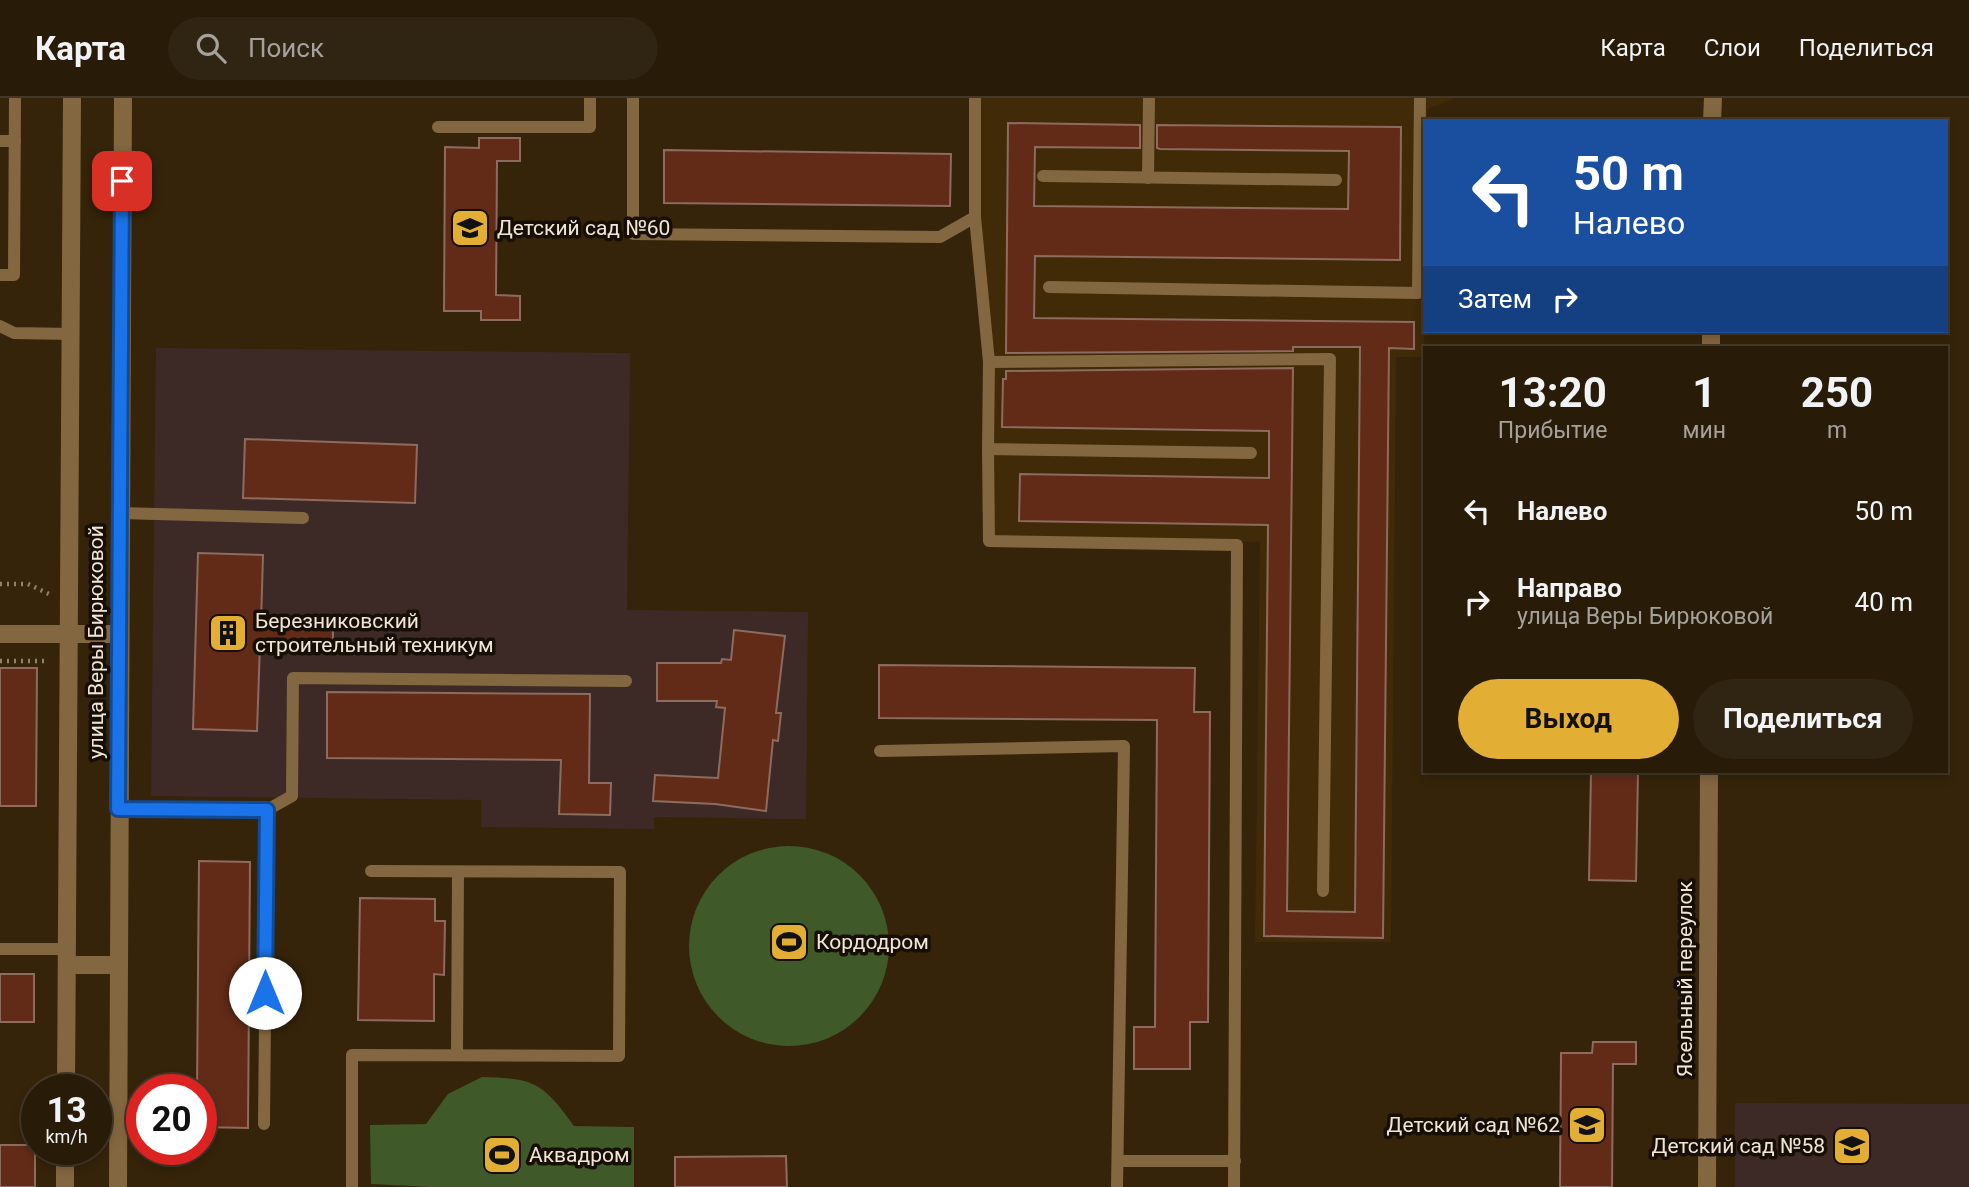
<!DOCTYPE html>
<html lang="ru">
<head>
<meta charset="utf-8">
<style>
  :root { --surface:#281b08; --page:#302412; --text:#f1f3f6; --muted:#a5a19c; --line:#443929; --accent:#e3ae34 }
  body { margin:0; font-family:Roboto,sans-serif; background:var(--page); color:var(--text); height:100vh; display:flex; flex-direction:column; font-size:26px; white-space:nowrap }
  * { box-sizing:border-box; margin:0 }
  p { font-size:23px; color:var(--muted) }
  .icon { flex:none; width:38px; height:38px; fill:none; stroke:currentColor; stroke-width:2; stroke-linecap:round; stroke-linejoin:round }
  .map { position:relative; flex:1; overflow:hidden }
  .side { position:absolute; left:1423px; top:248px; width:525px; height:427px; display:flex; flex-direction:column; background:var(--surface); border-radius:0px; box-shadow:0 4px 10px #0003,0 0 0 2px var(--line) }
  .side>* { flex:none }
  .hud { position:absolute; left:1423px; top:21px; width:525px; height:214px; border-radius:0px; box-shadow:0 4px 10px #0003,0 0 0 2px var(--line); background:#1a4fa0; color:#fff; overflow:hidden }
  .speed { position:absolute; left:21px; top:976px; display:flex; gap:14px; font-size:35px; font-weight:700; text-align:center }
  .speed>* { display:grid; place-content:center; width:91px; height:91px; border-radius:50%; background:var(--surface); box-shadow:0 4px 10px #0003,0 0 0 2px var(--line); line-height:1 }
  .speed small { font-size:18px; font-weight:400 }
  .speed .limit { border:10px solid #d22; background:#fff; color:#111 }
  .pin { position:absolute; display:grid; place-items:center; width:60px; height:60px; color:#fff; margin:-30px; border-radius:14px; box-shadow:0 4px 10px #0006 }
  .me { position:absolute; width:77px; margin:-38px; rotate:0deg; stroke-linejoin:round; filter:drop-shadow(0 0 5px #0008) }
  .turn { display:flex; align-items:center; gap:24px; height:147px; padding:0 35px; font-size:32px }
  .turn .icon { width:91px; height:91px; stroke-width:2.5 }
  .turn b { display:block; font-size:49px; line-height:60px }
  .then { display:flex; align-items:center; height:66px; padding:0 35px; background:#0003; gap:14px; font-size:26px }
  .eta { display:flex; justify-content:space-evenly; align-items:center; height:119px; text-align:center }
  .eta b { font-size:42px; font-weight:700; line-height:49px }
  .primary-button { display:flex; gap:14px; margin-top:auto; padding:14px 35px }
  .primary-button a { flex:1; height:80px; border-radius:42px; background:var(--accent); color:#111; font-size:28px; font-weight:700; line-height:80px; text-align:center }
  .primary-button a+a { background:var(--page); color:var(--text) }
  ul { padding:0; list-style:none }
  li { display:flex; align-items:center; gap:21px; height:91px; padding:0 35px }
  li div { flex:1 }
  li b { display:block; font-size:26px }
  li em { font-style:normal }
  header { display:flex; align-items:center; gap:42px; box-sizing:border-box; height:98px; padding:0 35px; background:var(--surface); border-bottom:2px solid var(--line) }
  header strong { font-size:33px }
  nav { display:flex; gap:38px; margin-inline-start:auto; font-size:24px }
  .search { width:490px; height:63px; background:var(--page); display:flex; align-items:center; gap:18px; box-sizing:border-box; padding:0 24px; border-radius:38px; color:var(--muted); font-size:26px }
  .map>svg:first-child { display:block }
  .built { fill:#402a08 }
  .education { fill:#3d2a26 }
  .green { fill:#3f5928 }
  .building { fill:#622b18; stroke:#8d6b5f; stroke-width:2 }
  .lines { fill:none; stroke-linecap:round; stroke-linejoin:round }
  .path { stroke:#90826e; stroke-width:4.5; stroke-dasharray:2 5; stroke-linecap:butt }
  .service { stroke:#836740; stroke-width:12 }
  .minor { stroke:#836740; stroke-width:18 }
  .tertiary { stroke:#836740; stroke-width:18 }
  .route-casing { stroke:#114b97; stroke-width:18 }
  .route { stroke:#1a73e8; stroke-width:12 }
  .labels { text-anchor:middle; stroke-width:7; stroke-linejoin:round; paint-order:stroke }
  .poi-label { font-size:21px; fill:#f0e5d6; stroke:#170f05; text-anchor:start }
  .street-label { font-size:21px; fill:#f0e5d6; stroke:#170f05 }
</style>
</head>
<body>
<header>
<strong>Карта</strong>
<div class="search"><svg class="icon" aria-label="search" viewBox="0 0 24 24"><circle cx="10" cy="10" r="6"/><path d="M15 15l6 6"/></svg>Поиск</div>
<nav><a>Карта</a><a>Слои</a><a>Поделиться</a></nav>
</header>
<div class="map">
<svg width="1969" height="1089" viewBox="0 0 1969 1089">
  <rect width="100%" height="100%" fill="#35240a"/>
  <polygon class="built" points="972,0 1456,0 1427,11 1427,23 1424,23 1424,259 1396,259 1391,844 1255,844 1260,444 995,440"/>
  <g class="education">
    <polygon points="156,250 630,255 627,512 808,514 806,721 654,719 654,731 481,729 481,702 151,698"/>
    <polygon points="1735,1005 1969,1006 1969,1089 1735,1089"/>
  </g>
  <g class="green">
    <circle cx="789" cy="848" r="100"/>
    <path d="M482 979C535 980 543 985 574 1028L634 1029V1089H431L371 1086 370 1027 426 1026 448 996Z"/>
  </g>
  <g class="building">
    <polygon points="1008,25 1140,27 1140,50 1035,49 1034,108 1348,111 1349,53 1160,51 1157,50 1157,27 1401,29 1400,162 1035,158 1034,220 1414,224 1414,251 1389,250 1383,840 1264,838 1268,427 1019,423 1020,376 1269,380 1269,333 1002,329 1003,281 1006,281 1006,273 1293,270 1287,813 1355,814 1360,249 1293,249 1293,253 1006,255"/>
    <polygon points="479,40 520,40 520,63 497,63 496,197 520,198 520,222 481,222 481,213 444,213 445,49 479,50"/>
    <polygon points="664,52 951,56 950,108 664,105"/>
    <polygon points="245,341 417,347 415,405 243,400"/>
    <polygon points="198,455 263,457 261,525 333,527 333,548 260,546 257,633 193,631"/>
    <polygon points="734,532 785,538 776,615 781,615 778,643 773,642 766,713 715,706 653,703 655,677 718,680 725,610 716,609 717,603 657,603 657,565 721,565 722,561 731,562"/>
    <polygon points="879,567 1195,570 1194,614 1210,614 1208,924 1190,924 1190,971 1134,971 1134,929 1155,929 1157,622 879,620"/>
    <polygon points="0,570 37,570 36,708 0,708"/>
    <polygon points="327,594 590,596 589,685 611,685 610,717 559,716 561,662 327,660"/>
    <polygon points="1591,674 1638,674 1636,783 1589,782"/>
    <polygon points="199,763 250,764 248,1030 201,1029 201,992 197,992"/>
    <polygon points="360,800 435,801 435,823 445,823 444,877 434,876 434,923 358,922"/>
    <rect x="0" y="876" width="34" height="48"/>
    <polygon points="1593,944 1636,944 1636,966 1613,966 1612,1089 1560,1089 1561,955 1592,955"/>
    <rect x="0" y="1047" width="35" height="42"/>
    <polygon points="786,1058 787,1089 675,1089 675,1059"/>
  </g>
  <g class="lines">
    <g class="path">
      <polyline points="0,486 28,486 49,496"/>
      <polyline points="0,563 45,563"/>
    </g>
    <g class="service">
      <polyline points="633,0 633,136 940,139 975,119"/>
      <polyline points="975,0 975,119 989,264 1330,261 1323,793"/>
      <polyline points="438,29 590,29 590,0"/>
      <polyline points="0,43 15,43"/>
      <polyline points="1043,78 1336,82"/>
      <polyline points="1148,80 1149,0"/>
      <polyline points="0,177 14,177 15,0"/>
      <polyline points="1049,189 1418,195 1420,0"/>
      <polyline points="0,228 14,235 71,236"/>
      <polyline points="989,264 988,351 1251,355"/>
      <polyline points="988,351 989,443 1237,447 1234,1089"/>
      <polyline points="120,415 303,420"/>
      <polyline points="880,653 1124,648 1117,1089"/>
      <polyline points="118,711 267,712 264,1026"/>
      <polyline points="267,712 292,698 293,580 626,583"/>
      <polyline points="0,851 67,851"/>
      <polyline points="457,957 458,774"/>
      <polyline points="1118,1063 1235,1063"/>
      <polyline points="352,1089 352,957 619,958 620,774 371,773"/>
    </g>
    <g class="minor">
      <polyline points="1712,23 1713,0"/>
      <polyline points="1711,250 1711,233"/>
      <polyline points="1707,1089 1709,674"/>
    </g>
    <g class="tertiary">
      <polyline points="0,536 119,536"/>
      <polyline points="67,867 117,867"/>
      <polyline points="66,992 72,0"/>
      <polyline points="65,1089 65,1052"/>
      <polyline points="118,1089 123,0"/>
    </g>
  </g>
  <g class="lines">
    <defs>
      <polyline id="route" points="122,83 118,711 267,712 265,895"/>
    </defs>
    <use href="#route" class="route-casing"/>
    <use href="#route" class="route"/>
  </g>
  <defs>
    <symbol id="school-square" viewBox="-11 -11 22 22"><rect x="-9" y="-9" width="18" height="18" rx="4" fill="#e3ae34" stroke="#170f05"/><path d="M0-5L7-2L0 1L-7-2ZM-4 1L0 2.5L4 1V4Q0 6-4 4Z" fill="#111"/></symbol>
    <symbol id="building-square" viewBox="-11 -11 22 22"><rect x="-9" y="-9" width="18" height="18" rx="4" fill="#e3ae34" stroke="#170f05"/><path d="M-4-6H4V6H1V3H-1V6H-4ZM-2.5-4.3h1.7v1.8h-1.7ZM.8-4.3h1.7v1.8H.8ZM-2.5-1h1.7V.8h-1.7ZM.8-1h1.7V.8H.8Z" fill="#111"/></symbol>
    <symbol id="stadium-square" viewBox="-11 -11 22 22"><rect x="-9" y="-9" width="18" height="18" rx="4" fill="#e3ae34" stroke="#170f05"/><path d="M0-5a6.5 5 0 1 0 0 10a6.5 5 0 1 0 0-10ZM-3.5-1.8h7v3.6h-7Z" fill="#111"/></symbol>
  </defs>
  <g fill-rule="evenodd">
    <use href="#school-square" x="448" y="108" width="44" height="44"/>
    <use href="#building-square" x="206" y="513" width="44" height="44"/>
    <use href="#stadium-square" x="767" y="822" width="44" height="44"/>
    <use href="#school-square" x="1565" y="1005" width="44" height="44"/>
    <use href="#school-square" x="1830" y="1026" width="44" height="44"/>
    <use href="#stadium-square" x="480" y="1035" width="44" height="44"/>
  </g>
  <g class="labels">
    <g class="poi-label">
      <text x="497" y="137">Детский сад №60</text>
      <text x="255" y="530">Березниковский<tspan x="255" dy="24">строительный техникум</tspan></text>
      <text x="816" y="851">Кордодром</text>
      <text x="1560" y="1034" text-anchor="end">Детский сад №62</text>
      <text x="1825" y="1055" text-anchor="end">Детский сад №58</text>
      <text x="529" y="1064">Аквадром</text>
    </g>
    <g class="street-label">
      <text transform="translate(96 544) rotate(-90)" y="7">улица Веры Бирюковой</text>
      <text transform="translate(1685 881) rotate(-90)" y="7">Ясельный переулок</text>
    </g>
  </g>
</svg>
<div class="speed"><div>13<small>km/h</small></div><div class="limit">20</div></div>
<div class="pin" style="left:122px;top:83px;background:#d93025"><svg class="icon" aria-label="arrive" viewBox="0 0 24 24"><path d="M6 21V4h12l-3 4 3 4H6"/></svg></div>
<svg class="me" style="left:265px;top:895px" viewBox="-20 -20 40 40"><circle r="19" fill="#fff"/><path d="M0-13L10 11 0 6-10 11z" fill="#1a73e8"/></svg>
<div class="hud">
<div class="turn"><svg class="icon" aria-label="left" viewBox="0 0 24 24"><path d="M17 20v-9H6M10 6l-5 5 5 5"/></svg><div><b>50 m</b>Налево</div></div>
<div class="then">Затем<svg class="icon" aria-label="right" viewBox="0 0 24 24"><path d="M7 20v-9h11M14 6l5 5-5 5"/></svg></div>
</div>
<section class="side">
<div class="eta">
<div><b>13:20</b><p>Прибытие</p></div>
<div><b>1</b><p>мин</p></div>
<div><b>250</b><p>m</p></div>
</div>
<ul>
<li><svg class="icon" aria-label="left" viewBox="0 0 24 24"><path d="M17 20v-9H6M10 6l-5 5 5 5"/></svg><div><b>Налево</b></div><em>50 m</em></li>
<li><svg class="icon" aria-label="right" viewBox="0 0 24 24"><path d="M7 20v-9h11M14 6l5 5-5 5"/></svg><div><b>Направо</b><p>улица Веры Бирюковой</p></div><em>40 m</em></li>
</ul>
<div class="primary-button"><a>Выход</a><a>Поделиться</a></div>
</section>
</div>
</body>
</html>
